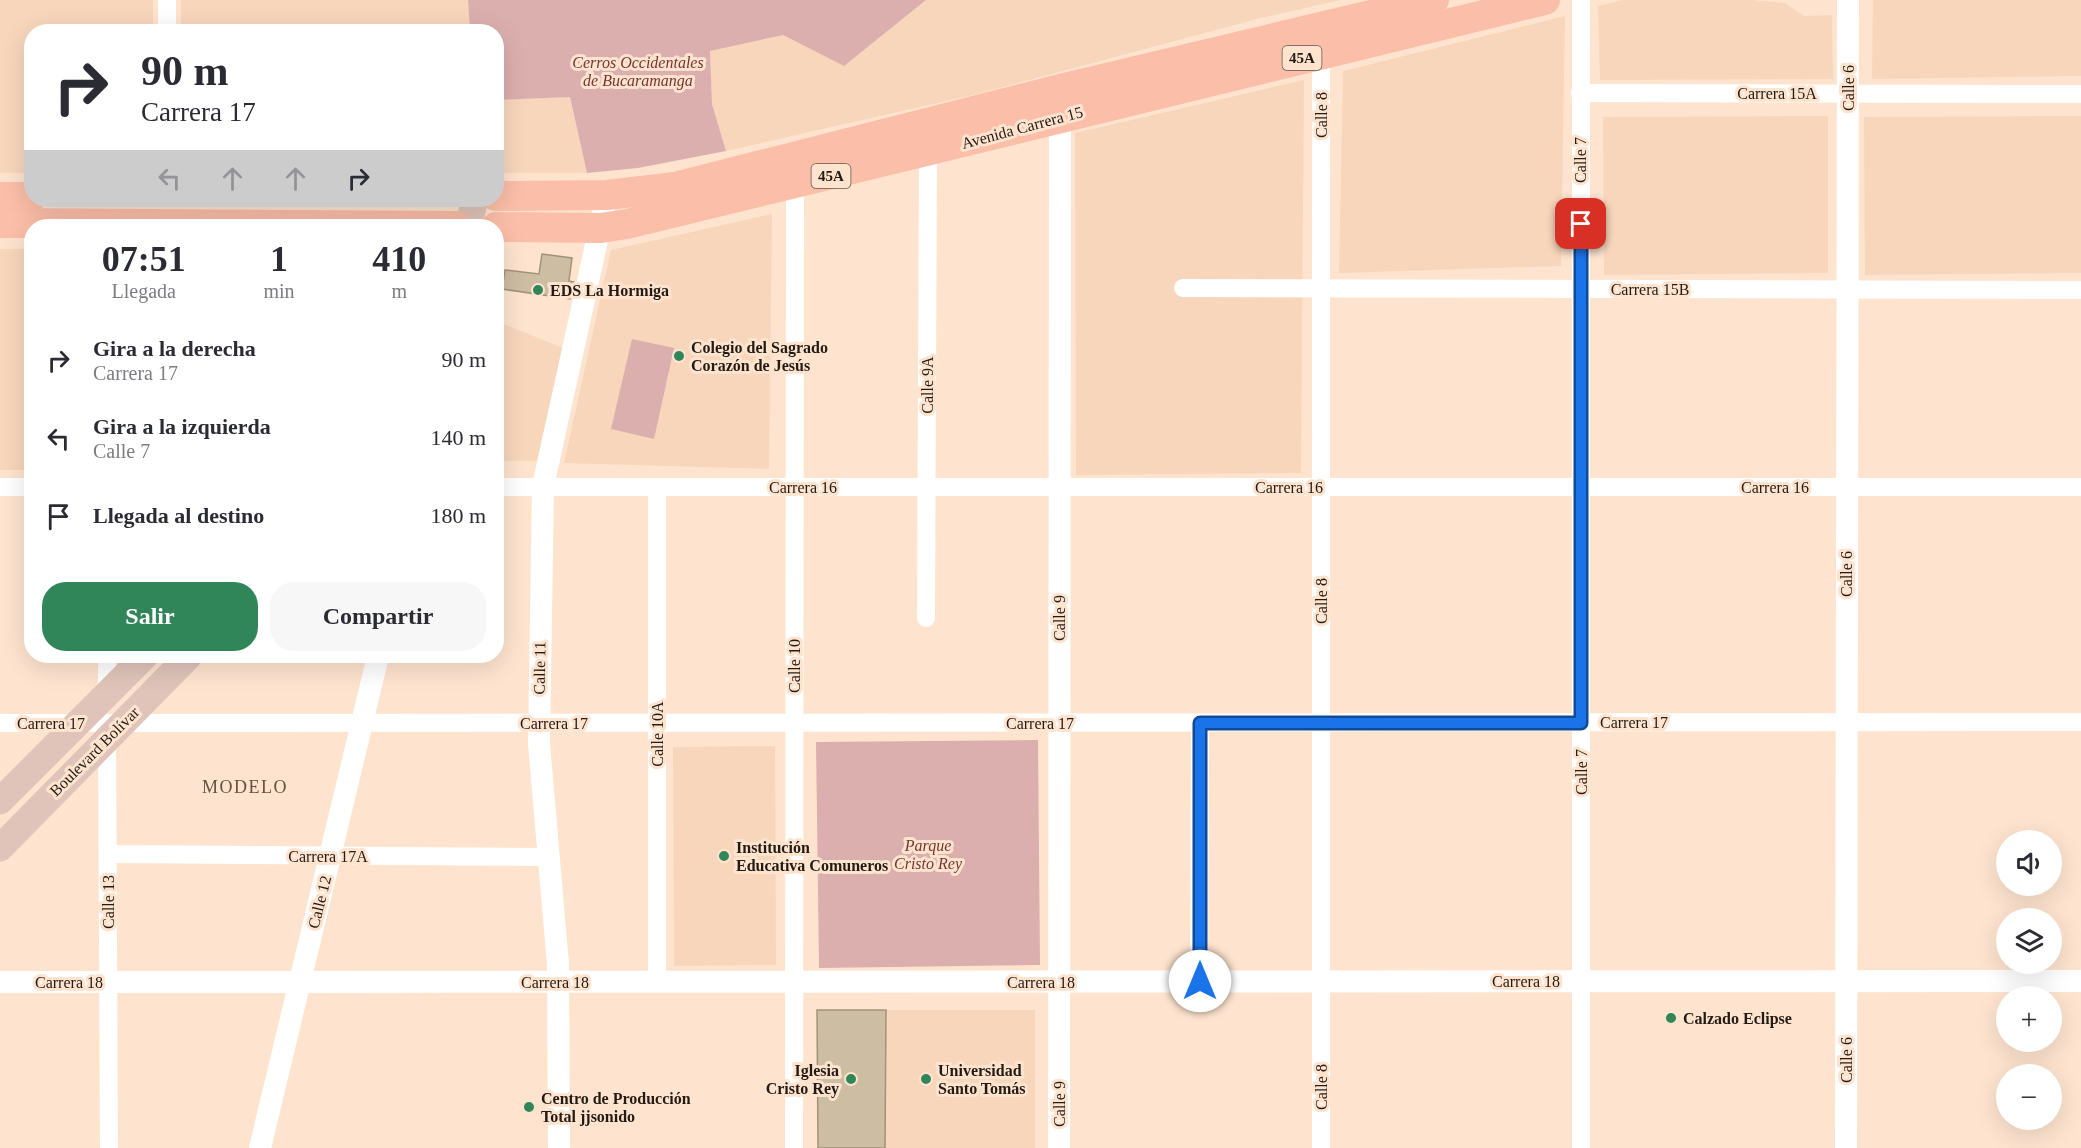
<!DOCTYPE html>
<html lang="es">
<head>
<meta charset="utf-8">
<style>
  :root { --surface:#fff; --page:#f7f7f7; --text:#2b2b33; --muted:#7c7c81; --accent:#308659 }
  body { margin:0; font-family:"Times New Roman",serif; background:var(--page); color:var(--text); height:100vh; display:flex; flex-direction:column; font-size:22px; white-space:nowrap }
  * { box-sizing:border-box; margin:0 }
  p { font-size:20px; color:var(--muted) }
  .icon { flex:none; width:33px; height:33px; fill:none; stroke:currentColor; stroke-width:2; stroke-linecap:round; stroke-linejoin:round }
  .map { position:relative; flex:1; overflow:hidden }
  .sheet { position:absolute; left:24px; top:219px; width:480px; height:444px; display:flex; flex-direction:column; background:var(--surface); border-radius:24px; box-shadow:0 6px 24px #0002 }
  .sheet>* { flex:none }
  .guide { position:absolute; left:24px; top:24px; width:480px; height:183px; border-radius:24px; box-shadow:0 6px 24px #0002; background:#fff; color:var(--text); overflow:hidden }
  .buttons { position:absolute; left:1996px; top:830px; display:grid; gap:12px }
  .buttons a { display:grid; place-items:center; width:66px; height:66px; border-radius:50%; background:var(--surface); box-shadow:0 6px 24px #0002; font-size:30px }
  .pin { position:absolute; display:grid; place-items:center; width:51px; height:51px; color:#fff; margin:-26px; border-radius:12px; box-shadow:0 3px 9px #0006 }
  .me { position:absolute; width:66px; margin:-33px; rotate:0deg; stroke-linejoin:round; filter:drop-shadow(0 0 4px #0008) }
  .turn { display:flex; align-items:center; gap:21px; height:126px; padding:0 18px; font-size:27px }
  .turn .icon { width:78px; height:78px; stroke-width:2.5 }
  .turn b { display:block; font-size:42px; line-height:51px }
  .lanes { display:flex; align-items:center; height:57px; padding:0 18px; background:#0003; justify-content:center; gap:30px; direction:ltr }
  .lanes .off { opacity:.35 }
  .eta { display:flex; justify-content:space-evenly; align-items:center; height:102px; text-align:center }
  .eta b { font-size:36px; font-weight:600; line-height:42px }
  .primary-button { display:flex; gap:12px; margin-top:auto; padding:12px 18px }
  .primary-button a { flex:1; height:69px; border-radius:24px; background:var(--accent); color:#fff; font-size:24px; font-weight:600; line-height:69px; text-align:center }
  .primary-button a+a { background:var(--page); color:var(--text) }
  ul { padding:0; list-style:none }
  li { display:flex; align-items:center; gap:18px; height:78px; padding:0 18px }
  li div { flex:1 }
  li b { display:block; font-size:22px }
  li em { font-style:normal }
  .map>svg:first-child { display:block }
  .built { fill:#f7d6bc }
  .green { fill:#dbafad }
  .building { fill:#cdbda3; stroke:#a19279; stroke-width:1.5 }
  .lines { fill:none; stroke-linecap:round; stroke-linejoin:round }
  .minor { stroke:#fff; stroke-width:18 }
  .tertiary { stroke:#fff; stroke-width:22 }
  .secondary { stroke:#e0c4ba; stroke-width:27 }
  .primary { stroke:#fbbea8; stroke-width:30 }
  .route-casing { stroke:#114b97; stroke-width:15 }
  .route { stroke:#1a73e8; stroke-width:10 }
  .poi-dot { fill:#308659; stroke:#fee4cf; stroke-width:2 }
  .labels { text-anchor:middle; stroke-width:6; stroke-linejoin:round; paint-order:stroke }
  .shield { fill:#fee4cf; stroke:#65574b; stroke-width:1.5 }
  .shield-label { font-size:15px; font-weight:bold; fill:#231a13 }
  .park-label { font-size:16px; font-style:italic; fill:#773435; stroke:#fee4cf }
  .street-label { font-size:16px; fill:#231a13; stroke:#fee4cf }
  .poi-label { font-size:16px; font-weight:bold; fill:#231a13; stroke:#fee4cf; text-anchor:start }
  .neighbourhood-label { font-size:18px; letter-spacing:1.5px; fill:#66513f; stroke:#fee4cf }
</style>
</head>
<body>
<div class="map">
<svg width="2081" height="1148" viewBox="0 0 2081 1148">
  <rect width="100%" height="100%" fill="#fee4cf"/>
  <g class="built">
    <polygon points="0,0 153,0 153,31 32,32 31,173 0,173"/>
    <polygon points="181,0 468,0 470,31 181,32"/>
    <polygon points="926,0 1340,0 1261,18 973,95 726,151 712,104 710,51 783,35 844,66"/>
    <polygon points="1622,0 1752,0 1785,3 1804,16 1832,15 1833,79 1600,80 1598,6"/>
    <polygon points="1873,0 2081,0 2081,76 1872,79"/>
    <polygon points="1565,16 1561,266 1339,273 1343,71"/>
    <polygon points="1304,80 1301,473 1076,475 1075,133"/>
    <polygon points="570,97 587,173 497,173 496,100"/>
    <polygon points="1828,116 1828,273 1604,275 1603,117"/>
    <polygon points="2081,116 2081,273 1865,275 1864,117"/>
    <polygon points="772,214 769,469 564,463 611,250"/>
    <rect x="0" y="249" width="31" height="221"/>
    <polygon points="496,321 563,348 537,461 497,461"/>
    <polygon points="775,746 776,965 674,966 673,747"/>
    <polygon points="817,1010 1035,1010 1035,1148 818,1148"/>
  </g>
  <g class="green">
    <polygon points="468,0 926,0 844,66 783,35 710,51 712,104 726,151 638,168 587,173 570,97 497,100 496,32 470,31"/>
    <polygon points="632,339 674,348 654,439 611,429"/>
    <polygon points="1038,740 1040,965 819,968 816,742"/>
  </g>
  <g class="building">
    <polygon points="542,254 572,258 569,281 574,282 570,299 502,289 505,270 539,274"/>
    <polygon points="817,1010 886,1010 885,1148 818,1148"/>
  </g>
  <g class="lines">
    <g class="minor">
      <polyline points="1581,0 1581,1148"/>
      <polyline points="167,32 167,0"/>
      <polyline points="1580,93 2081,94"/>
      <polyline points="1183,288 2081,290"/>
      <polyline points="0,487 32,487"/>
      <polyline points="496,487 2081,487"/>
      <polyline points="926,618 928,152"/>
      <polyline points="107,656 107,699"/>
      <polyline points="0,723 2081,722"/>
      <polyline points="107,735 109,1148"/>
      <polyline points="108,854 548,857"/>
      <polyline points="1199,981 1200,723"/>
      <polyline points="657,982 657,487"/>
      <polyline points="794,1148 795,185"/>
      <polyline points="1321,1148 1321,54"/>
    </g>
    <g class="tertiary">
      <polyline points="0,982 2081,981"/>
      <polyline points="260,1148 378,656"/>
      <polyline points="559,1148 558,964 539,744 543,486 607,195"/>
      <polyline points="1059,1148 1060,103"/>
      <polyline points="1846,1148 1848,0"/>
    </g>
    <g class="secondary">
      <polyline points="468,226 475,200"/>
      <polyline points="0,801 145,656"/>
      <polyline points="0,848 189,656"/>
    </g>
    <g class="primary">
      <polyline points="496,196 607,195 675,187 1060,89 1434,0"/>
      <polyline points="0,197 32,197"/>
      <polyline points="0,223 456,226"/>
      <polyline points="496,227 601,228 627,224 1545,0"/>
    </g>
  </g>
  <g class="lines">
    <defs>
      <polyline id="route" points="1200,981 1200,723 1581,723 1581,224"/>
    </defs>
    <use href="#route" class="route-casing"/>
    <use href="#route" class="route"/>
  </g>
  <g class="poi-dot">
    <circle cx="538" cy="290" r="6"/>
    <circle cx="679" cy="356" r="6"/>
    <circle cx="724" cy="856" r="6"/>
    <circle cx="1671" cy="1018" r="6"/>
    <circle cx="851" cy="1079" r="6"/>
    <circle cx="926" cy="1079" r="6"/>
    <circle cx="529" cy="1107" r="6"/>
  </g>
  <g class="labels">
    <g class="shield">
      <rect x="1282.5" y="46" width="39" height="24" rx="4.5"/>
      <rect x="811.5" y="164" width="39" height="24" rx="4.5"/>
    </g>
    <g class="shield-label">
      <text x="1302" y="63">45A</text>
      <text x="831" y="181">45A</text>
    </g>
    <g class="park-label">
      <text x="638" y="68">Cerros Occidentales<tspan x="638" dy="18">de Bucaramanga</tspan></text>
      <text x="928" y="851">Parque<tspan x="928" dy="18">Cristo Rey</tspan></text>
    </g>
    <g class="street-label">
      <text transform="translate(1848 88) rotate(-90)" y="6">Calle 6</text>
      <text x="1777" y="99">Carrera 15A</text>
      <text transform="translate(1321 115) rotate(-90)" y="6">Calle 8</text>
      <text transform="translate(1022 127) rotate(-15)" y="6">Avenida Carrera 15</text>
      <text transform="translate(1580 160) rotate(-90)" y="6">Calle 7</text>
      <text x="1650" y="295">Carrera 15B</text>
      <text transform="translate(927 385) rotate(-90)" y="6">Calle 9A</text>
      <text x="803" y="493">Carrera 16</text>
      <text x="1289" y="493">Carrera 16</text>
      <text x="1775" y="493">Carrera 16</text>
      <text transform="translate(1846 574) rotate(-90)" y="6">Calle 6</text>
      <text transform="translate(1321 601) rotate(-90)" y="6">Calle 8</text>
      <text transform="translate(1059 618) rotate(-90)" y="6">Calle 9</text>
      <text transform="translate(794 666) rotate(-90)" y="6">Calle 10</text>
      <text transform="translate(539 668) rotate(-89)" y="6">Calle 11</text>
      <text x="1634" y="728">Carrera 17</text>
      <text x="51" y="729">Carrera 17</text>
      <text x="554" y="729">Carrera 17</text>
      <text x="1040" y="729">Carrera 17</text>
      <text transform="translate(657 734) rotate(-90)" y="6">Calle 10A</text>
      <text transform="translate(94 751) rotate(-45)" y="6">Boulevard Bolívar</text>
      <text transform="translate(1581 772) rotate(-90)" y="6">Calle 7</text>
      <text x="328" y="862">Carrera 17A</text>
      <text transform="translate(108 902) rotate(-90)" y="6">Calle 13</text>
      <text transform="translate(319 902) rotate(-76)" y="6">Calle 12</text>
      <text x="1526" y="987">Carrera 18</text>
      <text x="69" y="988">Carrera 18</text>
      <text x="555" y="988">Carrera 18</text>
      <text x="1041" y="988">Carrera 18</text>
      <text transform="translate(1846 1060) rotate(-90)" y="6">Calle 6</text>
      <text transform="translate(1321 1087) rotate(-90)" y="6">Calle 8</text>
      <text transform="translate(1059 1104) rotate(-90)" y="6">Calle 9</text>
    </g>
    <g class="poi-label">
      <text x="550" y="296">EDS La Hormiga</text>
      <text x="691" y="353">Colegio del Sagrado<tspan x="691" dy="18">Corazón de Jesús</tspan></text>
      <text x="736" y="853">Institución<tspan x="736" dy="18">Educativa Comuneros</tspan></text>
      <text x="1683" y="1024">Calzado Eclipse</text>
      <text x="839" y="1076" text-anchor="end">Iglesia<tspan x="839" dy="18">Cristo Rey</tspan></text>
      <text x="938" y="1076">Universidad<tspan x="938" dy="18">Santo Tomás</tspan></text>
      <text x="541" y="1104">Centro de Producción<tspan x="541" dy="18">Total jjsonido</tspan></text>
    </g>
    <g class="neighbourhood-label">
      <text x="245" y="793">MODELO</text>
    </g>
  </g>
</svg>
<div class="buttons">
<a><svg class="icon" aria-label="sound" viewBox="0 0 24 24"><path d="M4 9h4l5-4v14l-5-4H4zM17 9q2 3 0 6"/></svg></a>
<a><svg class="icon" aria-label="layers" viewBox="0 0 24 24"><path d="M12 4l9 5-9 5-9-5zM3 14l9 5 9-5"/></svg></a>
<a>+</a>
<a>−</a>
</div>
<div class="pin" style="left:1581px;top:224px;background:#d93025"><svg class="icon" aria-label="arrive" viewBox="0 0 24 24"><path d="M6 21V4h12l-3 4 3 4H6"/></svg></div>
<svg class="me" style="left:1200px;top:981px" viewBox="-20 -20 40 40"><circle r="19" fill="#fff"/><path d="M0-13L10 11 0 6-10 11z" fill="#1a73e8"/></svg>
<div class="guide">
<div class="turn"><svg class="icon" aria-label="right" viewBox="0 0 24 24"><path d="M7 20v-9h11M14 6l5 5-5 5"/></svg><div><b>90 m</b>Carrera 17</div></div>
<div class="lanes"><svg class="icon off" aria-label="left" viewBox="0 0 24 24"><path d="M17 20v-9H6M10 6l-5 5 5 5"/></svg><svg class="icon off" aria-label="ahead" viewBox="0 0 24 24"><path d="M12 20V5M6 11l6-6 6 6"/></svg><svg class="icon off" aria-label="ahead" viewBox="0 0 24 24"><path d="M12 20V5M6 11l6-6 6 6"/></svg><svg class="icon" aria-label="right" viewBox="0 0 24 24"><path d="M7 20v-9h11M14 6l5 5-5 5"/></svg></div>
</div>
<section class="sheet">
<div class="eta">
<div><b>07:51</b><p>Llegada</p></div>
<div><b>1</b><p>min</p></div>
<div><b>410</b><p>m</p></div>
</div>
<ul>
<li><svg class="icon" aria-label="right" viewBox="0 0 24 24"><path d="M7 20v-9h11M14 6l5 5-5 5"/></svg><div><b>Gira a la derecha</b><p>Carrera 17</p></div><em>90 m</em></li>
<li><svg class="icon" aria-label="left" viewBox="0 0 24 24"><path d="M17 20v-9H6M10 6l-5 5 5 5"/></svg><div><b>Gira a la izquierda</b><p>Calle 7</p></div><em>140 m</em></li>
<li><svg class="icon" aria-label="arrive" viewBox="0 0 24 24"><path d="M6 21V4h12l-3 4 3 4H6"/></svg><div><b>Llegada al destino</b></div><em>180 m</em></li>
</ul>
<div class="primary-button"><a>Salir</a><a>Compartir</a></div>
</section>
</div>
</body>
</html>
